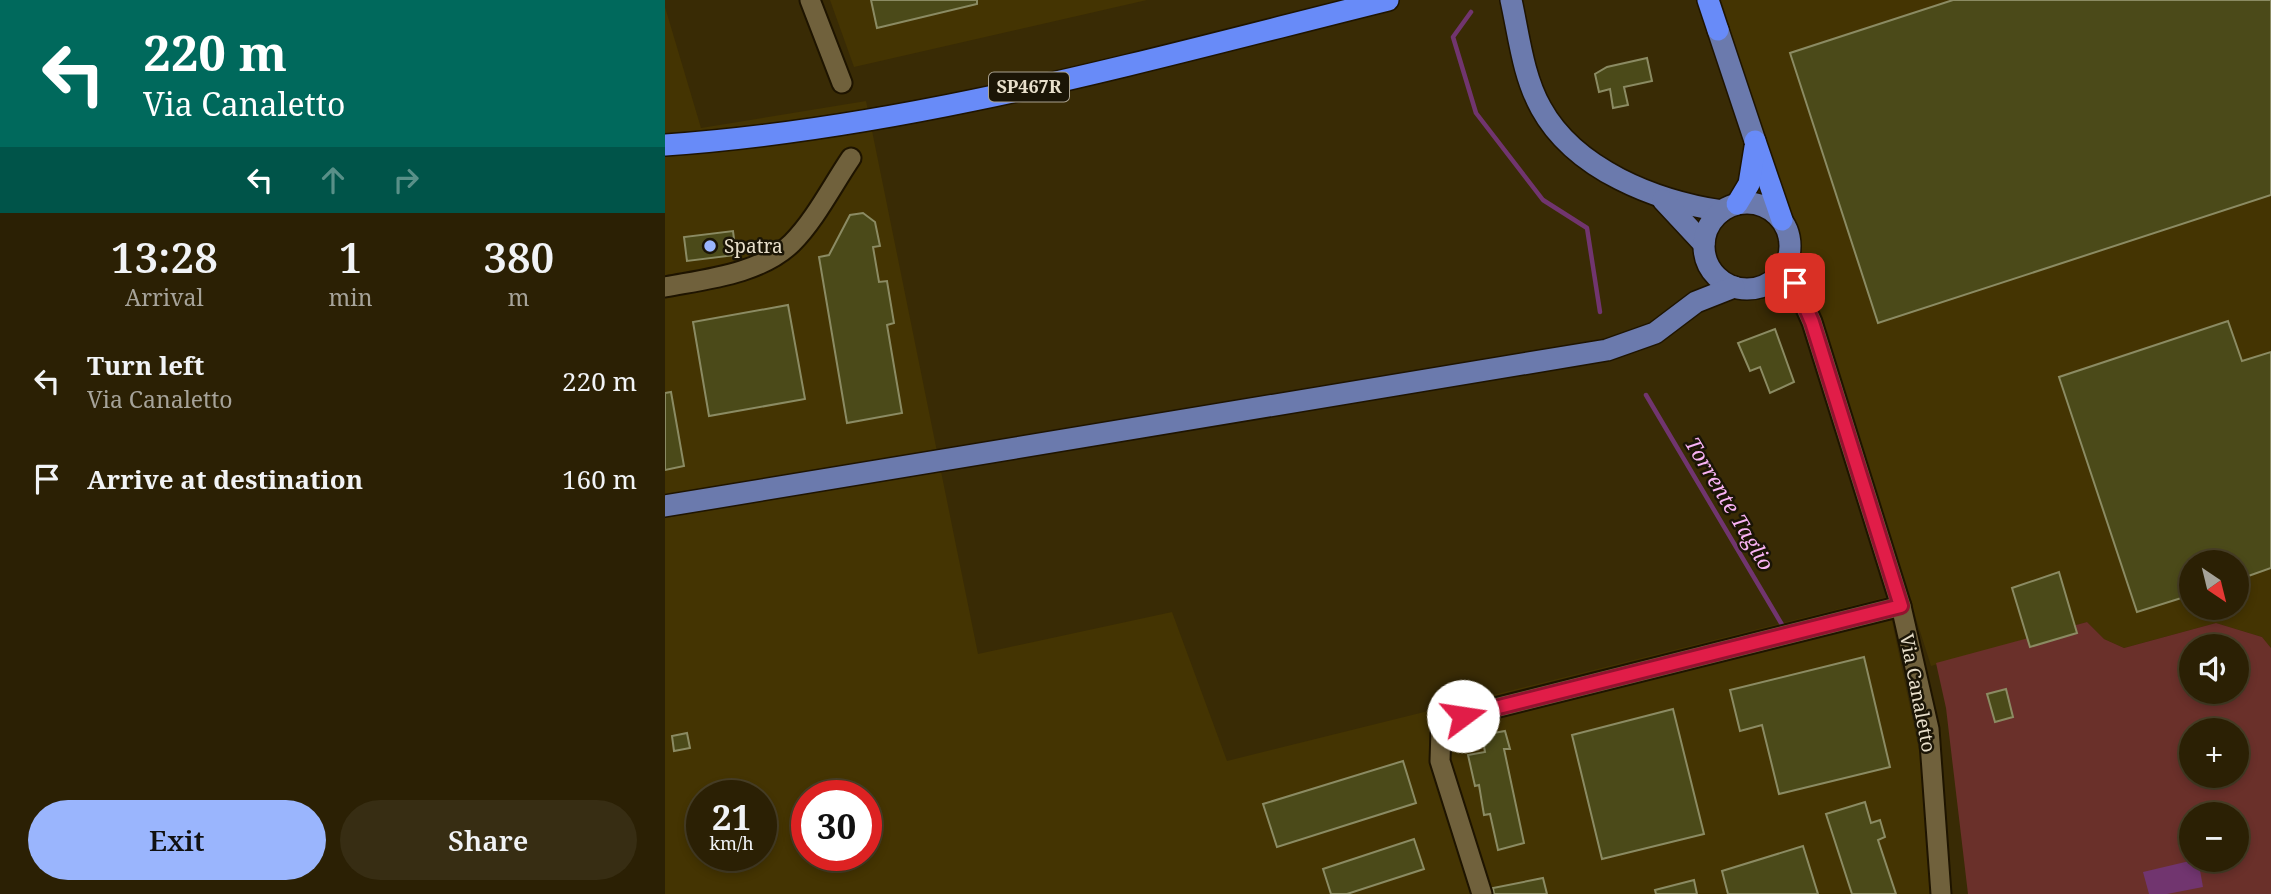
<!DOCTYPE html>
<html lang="en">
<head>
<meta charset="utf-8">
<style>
  :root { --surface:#2b2004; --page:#372d13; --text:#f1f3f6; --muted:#a6a39a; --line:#473e26; --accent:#9ab5fd }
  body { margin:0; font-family:"Noto Serif",serif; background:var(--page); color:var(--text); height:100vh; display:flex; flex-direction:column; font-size:26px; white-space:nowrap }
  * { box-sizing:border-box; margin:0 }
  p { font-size:23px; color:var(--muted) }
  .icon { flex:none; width:38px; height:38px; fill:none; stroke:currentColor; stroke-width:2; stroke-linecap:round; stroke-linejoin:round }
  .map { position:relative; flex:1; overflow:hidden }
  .sheet { display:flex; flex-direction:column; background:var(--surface); width:665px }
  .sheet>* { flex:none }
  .hud { background:#00695c; color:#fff; overflow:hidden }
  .needle { width:46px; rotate:145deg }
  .buttons { position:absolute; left:1514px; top:550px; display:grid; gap:14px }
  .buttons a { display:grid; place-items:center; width:70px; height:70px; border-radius:50%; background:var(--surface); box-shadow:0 4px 10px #0003,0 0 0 2px var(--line); font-size:35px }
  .speed { position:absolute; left:21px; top:780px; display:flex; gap:14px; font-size:35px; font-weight:700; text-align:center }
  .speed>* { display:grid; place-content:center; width:91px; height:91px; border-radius:50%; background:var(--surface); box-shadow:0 4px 10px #0003,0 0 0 2px var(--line); line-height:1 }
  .speed small { font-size:18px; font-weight:400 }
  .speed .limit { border:10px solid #d22; background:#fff; color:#111 }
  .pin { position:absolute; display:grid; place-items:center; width:60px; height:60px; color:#fff; margin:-30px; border-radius:14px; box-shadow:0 4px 10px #0006 }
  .me { position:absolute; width:77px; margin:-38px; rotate:76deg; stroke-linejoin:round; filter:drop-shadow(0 0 5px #0008) }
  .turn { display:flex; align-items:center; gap:24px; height:147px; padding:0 28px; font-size:32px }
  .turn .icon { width:91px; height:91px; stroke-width:2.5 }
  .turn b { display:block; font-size:49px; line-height:60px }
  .lanes { display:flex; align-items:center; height:66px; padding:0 28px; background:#0003; justify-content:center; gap:35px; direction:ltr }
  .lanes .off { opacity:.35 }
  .eta { display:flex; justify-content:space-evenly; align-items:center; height:119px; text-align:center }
  .eta b { font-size:42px; font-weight:600; line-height:49px }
  .primary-button { display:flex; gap:14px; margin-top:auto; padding:14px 28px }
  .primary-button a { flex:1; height:80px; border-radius:42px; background:var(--accent); color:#111; font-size:28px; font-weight:600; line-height:80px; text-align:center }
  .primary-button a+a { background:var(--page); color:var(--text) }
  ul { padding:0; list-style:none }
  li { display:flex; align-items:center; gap:21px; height:98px; padding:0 28px }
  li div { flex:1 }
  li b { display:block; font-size:26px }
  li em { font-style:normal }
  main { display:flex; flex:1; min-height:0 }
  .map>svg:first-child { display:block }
  .built { fill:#443402; fill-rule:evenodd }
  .green { fill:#6a302a; fill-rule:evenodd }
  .water { fill:#71356f }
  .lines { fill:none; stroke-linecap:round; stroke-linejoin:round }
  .stream { stroke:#71356f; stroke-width:4.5 }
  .building { fill:#4b4a19; stroke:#8b8b63; stroke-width:2 }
  .minor-casing { stroke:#1e1400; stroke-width:23 }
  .major-casing { stroke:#1e1400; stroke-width:24 }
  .highway-casing { stroke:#1e1400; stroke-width:24 }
  .minor { stroke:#70613c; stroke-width:19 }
  .major { stroke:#6b7aad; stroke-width:21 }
  .highway { stroke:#688bf8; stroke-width:21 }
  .route-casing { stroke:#92132f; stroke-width:18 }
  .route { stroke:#e11d48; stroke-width:12 }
  .poi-dot { fill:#9ab5fd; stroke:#1b1506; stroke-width:2.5 }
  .labels { text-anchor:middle; stroke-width:5; stroke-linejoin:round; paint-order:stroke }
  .shield { fill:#1b1506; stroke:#aaa290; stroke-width:2 }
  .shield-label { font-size:18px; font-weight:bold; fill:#e8dfcb }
  .poi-label { font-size:19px; fill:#e8dfcb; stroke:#1b1506; text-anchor:start }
  .street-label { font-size:19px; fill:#e8dfcb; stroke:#1b1506 }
  .water-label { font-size:21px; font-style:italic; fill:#f9b3f5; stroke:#1b1506 }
</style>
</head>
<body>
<main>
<section class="sheet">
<div class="hud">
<div class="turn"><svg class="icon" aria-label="left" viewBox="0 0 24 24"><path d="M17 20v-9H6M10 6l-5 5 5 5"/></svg><div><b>220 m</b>Via Canaletto</div></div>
<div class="lanes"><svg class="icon" aria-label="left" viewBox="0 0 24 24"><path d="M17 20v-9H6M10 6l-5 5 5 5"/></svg><svg class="icon off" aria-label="ahead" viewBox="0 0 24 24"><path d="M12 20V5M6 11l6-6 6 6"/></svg><svg class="icon off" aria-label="right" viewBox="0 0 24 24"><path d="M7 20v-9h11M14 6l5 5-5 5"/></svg></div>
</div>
<div class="eta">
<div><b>13:28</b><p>Arrival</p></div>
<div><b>1</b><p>min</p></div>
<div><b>380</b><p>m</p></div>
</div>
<ul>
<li><svg class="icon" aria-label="left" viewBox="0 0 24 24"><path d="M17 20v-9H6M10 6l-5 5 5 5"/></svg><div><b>Turn left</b><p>Via Canaletto</p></div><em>220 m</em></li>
<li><svg class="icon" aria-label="arrive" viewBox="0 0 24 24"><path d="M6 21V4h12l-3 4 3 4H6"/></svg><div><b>Arrive at destination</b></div><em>160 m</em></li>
</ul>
<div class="primary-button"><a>Exit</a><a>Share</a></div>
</section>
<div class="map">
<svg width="1606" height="894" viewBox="0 0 1606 894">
  <rect width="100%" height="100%" fill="#392b05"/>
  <g class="built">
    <polygon points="165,0 482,0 189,67"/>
    <path d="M1056 0H1606V648L1597 637 1551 623 1459 648 1439 639 1422 622 1266 666ZM1526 562H1572V607H1526Z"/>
    <path d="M0 7 36 128 201 101 313 654 507 612 562 761 1222 597 1284 894H0ZM37 796H96V856H37ZM142 796H201V856H142Z"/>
  </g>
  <path class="green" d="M1422 622 1439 639 1459 648 1551 623 1597 637 1606 648V894H1303L1281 708 1271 663ZM1526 646H1572V691H1526ZM1526 730H1572V775H1526ZM1526 814H1572V859H1526Z"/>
  <polygon class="water" points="1533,859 1538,887 1502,894 1484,894 1478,872"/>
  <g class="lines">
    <g class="stream">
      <polyline points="806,12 788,37 811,113 878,200 922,228 935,312"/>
      <polyline points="981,395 1119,628"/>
    </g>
  </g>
  <g class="building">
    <polygon points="206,0 312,0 312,4 212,28"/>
    <polygon points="1288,0 1606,0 1606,195 1213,323 1125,53"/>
    <polygon points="982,58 987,81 959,87 963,105 948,108 945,89 934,92 930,74 942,67"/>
    <polygon points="198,213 210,222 215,246 208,247 214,282 222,281 229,323 222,325 237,413 182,423 154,257 164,255 185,215"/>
    <polygon points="68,231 71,255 22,261 19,237"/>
    <polygon points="123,305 140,399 44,416 28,322"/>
    <polygon points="1563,321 1577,361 1606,352 1606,568 1572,580 1572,562 1526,562 1526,595 1472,612 1394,377"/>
    <polygon points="1110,329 1129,382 1105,393 1095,367 1085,371 1073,343"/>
    <polygon points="6,392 19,466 0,470 0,393"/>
    <polygon points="1394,572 1412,633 1365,647 1347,588"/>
    <polygon points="1199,657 1225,767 1114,794 1097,725 1075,731 1065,690"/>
    <polygon points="1341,689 1348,717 1330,722 1322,694"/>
    <polygon points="1008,709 1039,834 937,859 907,735"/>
    <polygon points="840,731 845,749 839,749 859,843 833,850 825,814 819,815 814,785 810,786 803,755 820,752 817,735"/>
    <polygon points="22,733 25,748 9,751 7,736"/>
    <polygon points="738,761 751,803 612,847 598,804"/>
    <polygon points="1200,802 1206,823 1215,820 1220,837 1213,840 1231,894 1187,894 1161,814"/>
    <polygon points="749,839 759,869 682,894 666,894 658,869"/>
    <polygon points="1138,846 1153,894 1063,894 1057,871"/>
    <polygon points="878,878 882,894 829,894 828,888"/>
    <polygon points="1029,880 1032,894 991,894 990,890"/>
  </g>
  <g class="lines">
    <defs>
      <g id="minor">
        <polyline points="145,0 177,83"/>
        <polyline points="1123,261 1124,270 1147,322 1236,606 1264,729 1276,894"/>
        <path d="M0 287C42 279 95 274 127 243 150 220 167 186 186 158"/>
        <polyline points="1092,288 1106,285 1137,297"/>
        <polyline points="817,894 775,761 776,730 798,716 1236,606"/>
      </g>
      <g id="major">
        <path d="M846 0C854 36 858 76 876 108 910 170 991 201 1057 211"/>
        <polyline points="1053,30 1090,141"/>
        <polyline points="998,200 1039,244"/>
        <circle cx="1082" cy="246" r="43"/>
        <polyline points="0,506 942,350 990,333 1031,302 1069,287"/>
      </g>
      <g id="highway">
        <polyline points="1043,0 1053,30"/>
        <polyline points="1090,141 1117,220"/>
        <path d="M0 145C245 128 485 59 723 0"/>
        <polyline points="1072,204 1084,184 1090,147"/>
      </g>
    </defs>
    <use href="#minor" class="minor-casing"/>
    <use href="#major" class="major-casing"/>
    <use href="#highway" class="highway-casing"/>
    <use href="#minor" class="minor"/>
    <use href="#major" class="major"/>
    <use href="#highway" class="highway"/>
  </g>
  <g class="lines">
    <defs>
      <polyline id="route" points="798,716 1236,606 1147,322 1130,283"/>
    </defs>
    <use href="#route" class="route-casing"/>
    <use href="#route" class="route"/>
  </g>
  <circle class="poi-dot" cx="45" cy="246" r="7"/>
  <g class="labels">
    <rect class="shield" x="324" y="72.5" width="80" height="29" rx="5"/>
    <g class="shield-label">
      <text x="364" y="93">SP467R</text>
    </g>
    <g class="poi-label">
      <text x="59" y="253">Spatra</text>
    </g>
    <g class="street-label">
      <text transform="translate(1253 693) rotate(79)" y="7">Via Canaletto</text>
    </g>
    <g class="water-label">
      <text transform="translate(1064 504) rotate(59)" y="7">Torrente Taglio</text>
    </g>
  </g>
</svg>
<div class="buttons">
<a><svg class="needle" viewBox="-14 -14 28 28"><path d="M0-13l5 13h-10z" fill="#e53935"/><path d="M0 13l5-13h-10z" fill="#a6a39a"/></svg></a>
<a><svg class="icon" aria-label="sound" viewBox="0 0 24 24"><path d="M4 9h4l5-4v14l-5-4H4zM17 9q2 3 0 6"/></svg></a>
<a>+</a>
<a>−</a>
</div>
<div class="speed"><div>21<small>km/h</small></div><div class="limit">30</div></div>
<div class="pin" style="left:1130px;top:283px;background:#d93025"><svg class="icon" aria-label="arrive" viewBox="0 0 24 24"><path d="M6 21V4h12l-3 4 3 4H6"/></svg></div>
<svg class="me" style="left:798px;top:716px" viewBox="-20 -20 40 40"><circle r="19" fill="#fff"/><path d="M0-13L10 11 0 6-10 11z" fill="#e11d48"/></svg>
</div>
</main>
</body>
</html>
